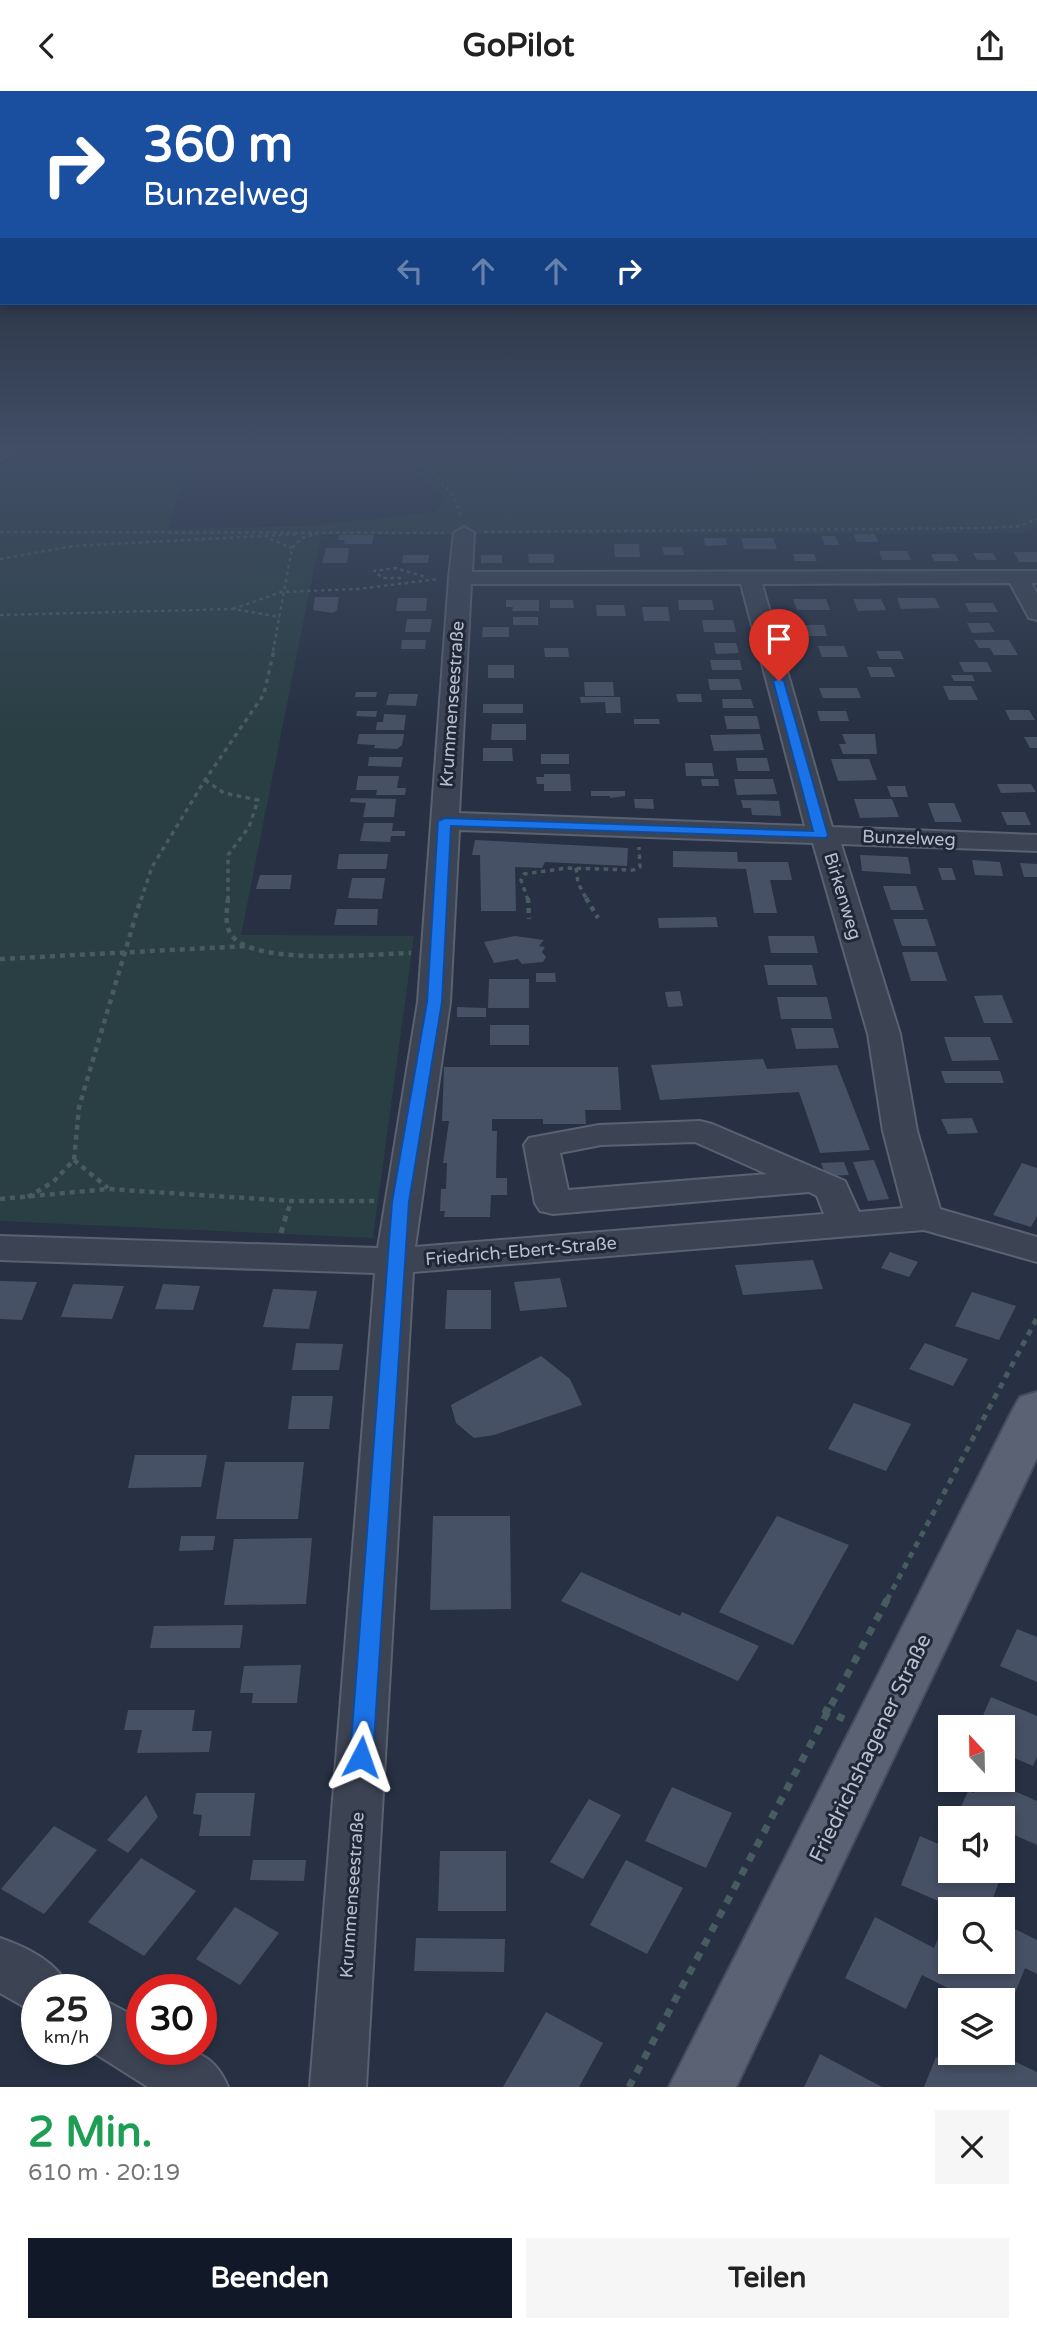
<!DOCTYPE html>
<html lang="de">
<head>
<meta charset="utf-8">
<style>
  :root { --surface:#fff; --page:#f6f6f6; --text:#222; --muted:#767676; --accent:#111827 }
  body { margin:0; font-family:"Varela Round",sans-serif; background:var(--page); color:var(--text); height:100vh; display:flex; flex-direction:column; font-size:26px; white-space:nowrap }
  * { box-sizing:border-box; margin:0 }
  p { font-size:23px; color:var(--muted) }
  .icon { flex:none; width:38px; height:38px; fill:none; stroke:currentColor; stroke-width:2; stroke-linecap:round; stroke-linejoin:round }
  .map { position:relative; height:1996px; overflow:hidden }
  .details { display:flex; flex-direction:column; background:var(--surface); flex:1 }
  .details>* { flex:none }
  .guide { position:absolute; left:0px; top:0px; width:1038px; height:214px; box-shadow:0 4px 10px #0003; background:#1a4fa0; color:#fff; overflow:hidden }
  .needle { width:46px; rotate:338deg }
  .buttons { position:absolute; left:938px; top:1624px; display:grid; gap:14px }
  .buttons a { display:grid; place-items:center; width:77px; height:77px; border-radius:0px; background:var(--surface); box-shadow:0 4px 10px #0003; font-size:35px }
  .speed { position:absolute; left:21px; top:1883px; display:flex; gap:14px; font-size:35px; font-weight:700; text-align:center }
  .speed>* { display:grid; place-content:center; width:91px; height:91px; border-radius:50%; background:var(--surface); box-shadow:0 4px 10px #0003; line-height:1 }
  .speed small { font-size:18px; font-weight:400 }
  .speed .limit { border:10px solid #d22; background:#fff; color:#111 }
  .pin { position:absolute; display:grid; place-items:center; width:60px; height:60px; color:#fff; margin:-72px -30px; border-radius:50% 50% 50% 0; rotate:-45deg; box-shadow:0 0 7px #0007 }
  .pin .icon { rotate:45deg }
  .me { position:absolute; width:77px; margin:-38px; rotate:4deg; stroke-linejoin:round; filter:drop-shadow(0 0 5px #0008) }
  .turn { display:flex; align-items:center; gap:24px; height:147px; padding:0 28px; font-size:32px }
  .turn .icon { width:91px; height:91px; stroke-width:2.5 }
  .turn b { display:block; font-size:49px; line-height:60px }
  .lanes { display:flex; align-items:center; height:66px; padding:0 28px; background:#0003; justify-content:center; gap:35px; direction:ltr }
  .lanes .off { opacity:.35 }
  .round { display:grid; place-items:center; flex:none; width:74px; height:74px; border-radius:0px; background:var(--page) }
  .summary { display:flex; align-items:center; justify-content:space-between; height:119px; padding:0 28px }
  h1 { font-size:42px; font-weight:700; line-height:52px; color:#1e9e55 }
  .cta { display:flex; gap:14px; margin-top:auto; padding:14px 28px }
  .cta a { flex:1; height:80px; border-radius:0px; background:var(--accent); color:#fff; font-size:28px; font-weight:700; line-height:80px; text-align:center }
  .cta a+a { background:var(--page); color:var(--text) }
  header { display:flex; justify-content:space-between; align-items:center; height:91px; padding:0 28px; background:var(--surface); font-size:32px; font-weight:700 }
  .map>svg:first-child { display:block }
  .green { fill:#2a3f44 }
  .building { fill:#475165 }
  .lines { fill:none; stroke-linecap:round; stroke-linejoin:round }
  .minor-casing { stroke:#5a6170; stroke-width:4 }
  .major-casing { stroke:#464c5c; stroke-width:4 }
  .path-far4 { stroke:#485c60; stroke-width:2.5; stroke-dasharray:3.5 3.5; stroke-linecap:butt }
  .path-far3 { stroke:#485c60; stroke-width:3.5; stroke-dasharray:4.5 4.5; stroke-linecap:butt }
  .path-far2 { stroke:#485c60; stroke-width:4.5; stroke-dasharray:5 5; stroke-linecap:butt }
  .path-far1 { stroke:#485c60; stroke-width:5; stroke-dasharray:6 6; stroke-linecap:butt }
  .path { stroke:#485c60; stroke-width:7; stroke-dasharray:8 8; stroke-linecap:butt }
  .minor { fill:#3c4353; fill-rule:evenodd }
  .major { fill:#5a6273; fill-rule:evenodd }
  .route { fill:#1a73e8; stroke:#114b97; stroke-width:2 }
  .labels { text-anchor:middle; stroke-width:6; stroke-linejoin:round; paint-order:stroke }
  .street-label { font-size:18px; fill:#b9bfcc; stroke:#202838 }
  .near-street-label { font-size:21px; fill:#b9bfcc; stroke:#202838 }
</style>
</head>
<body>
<header><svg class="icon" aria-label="back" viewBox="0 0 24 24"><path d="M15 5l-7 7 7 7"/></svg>GoPilot<svg class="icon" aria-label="share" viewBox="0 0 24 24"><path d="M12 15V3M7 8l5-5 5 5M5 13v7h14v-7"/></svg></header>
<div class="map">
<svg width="1037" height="1996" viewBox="0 0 1037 1996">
  <rect width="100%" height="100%" fill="#273143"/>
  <polygon class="green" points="7,361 193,361 168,438 308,435 437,421 445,406 402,373 393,361 1037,361 1037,436 1023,442 321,443 241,844 414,845 373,1147 0,1130 0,364"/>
  <g class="building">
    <polygon points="853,443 875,443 878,451 857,451"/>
    <polygon points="339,444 374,444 372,453 344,453 345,449 338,449"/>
    <polygon points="821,445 835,445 839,454 825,454"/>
    <polygon points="704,447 726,447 727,454 705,455"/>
    <polygon points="741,447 773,447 777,458 744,458"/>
    <polygon points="614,453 639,453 640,466 615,466"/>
    <polygon points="662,456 682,456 684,464 664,464"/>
    <polygon points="326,457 349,457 347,472 322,472"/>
    <polygon points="879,460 907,460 911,469 882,469"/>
    <polygon points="1014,461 1037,461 1037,471 1019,471"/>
    <polygon points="973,462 993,462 997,469 977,469"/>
    <polygon points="528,463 554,463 554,472 529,472"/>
    <polygon points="793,463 814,463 817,470 795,470"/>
    <polygon points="931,463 955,463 959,470 934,470"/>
    <polygon points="403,464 429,464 428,472 402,472"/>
    <rect x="481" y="464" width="21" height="8"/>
    <polygon points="315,506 339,506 337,519 333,522 313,519"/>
    <polygon points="398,507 427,507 426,520 396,520"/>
    <polygon points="897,507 935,507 940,517 901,518"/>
    <polygon points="793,508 826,508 830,519 797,519"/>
    <polygon points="853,508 881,508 886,519 858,520"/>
    <polygon points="506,509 539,509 539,520 512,520 513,516 506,516"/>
    <polygon points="550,509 573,509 574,517 550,517"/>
    <polygon points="678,509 712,509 714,519 679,519"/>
    <polygon points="965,512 993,512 998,521 969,521"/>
    <polygon points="596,514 624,514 626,525 597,525"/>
    <polygon points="642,516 668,516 670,530 644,530"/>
    <rect x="513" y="526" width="25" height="8"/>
    <polygon points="407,528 432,528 430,541 405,541"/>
    <polygon points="702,529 733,529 736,541 704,541"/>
    <polygon points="967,532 989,532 995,541 972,542"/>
    <polygon points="790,534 824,534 827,545 793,545"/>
    <polygon points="483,536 509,536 509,546 482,546"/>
    <polygon points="402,549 426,549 425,558 401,558"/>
    <polygon points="974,549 1009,549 1018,564 994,564 990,557 979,557"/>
    <polygon points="714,552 736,552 739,562 716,563"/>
    <polygon points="818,555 844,555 848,566 822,566"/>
    <polygon points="544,557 568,557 569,566 545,566"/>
    <polygon points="876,560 900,560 904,568 880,568"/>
    <polygon points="710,569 740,569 742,579 712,579"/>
    <polygon points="959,571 987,571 992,581 964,581"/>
    <rect x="488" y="574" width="26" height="13"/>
    <polygon points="867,576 891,576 895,586 871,586"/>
    <polygon points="951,584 972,584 975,590 954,590"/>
    <polygon points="708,588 739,588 742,599 710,599"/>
    <polygon points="584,591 613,591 614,605 585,605"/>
    <polygon points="943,595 971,595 978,609 949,609"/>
    <polygon points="819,597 857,597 861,607 823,607"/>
    <polygon points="356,601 377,601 376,606 355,606"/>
    <polygon points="389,603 418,603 416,615 386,614"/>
    <polygon points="676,603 701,603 702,611 678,611"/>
    <polygon points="580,606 620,606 621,622 606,622 605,611 581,612"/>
    <polygon points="722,608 751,608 754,617 723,617"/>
    <rect x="483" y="613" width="40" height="9"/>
    <polygon points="1005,619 1029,619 1035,629 1010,629"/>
    <polygon points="357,620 377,620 376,626 356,625"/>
    <polygon points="817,620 846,620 849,630 820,630"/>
    <polygon points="384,623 406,624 404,639 376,639 377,631 383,631"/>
    <polygon points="724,625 757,625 760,638 727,638"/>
    <polygon points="634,628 659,628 660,633 634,633"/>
    <polygon points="492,633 526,633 526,649 491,649"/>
    <polygon points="359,643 404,643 402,654 397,658 374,657 375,654 357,653"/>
    <polygon points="760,643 764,659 714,660 710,644"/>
    <polygon points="842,643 875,643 877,663 843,663 839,653 846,653"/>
    <polygon points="1024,646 1037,646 1037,657 1030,657"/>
    <polygon points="483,657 512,657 513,670 483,670"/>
    <rect x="541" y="663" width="28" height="10"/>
    <polygon points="369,666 403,666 401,676 368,675"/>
    <polygon points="736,667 767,667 770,680 738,680"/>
    <polygon points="831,668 869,668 877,689 838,690"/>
    <polygon points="685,672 712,672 714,685 686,685"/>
    <polygon points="544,683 570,683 571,700 544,700 544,693 537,693 536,686 544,686"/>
    <polygon points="358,685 399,685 397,697 406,697 405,704 376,704 377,699 356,699"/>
    <polygon points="701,688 718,688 719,695 702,695"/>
    <polygon points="734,688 773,688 777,703 737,704"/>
    <polygon points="997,693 1031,693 1036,701 1001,702"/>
    <polygon points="887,695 905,695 908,706 891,706"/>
    <polygon points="591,700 625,700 625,705 610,707 610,705 591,705"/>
    <polygon points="351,707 396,708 394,726 363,726 366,712 350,711"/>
    <polygon points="634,708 653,708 654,718 635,717"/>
    <polygon points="854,708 892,708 899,726 860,727"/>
    <polygon points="741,709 779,710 781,725 752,724 751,717 743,717"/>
    <polygon points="928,712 954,712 962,731 935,731"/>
    <polygon points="1001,721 1025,721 1031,734 1007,734"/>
    <polygon points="364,732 393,732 392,740 405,740 405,745 391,745 390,751 360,750"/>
    <polygon points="475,749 628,757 627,775 545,771 542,777 515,776 516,820 481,820 480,764 472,764"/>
    <polygon points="673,760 737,761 738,771 788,771 792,789 770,789 777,822 754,822 746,778 673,776"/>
    <polygon points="339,763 388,763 386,778 337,778"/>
    <polygon points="860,764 908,766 911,783 862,780"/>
    <polygon points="972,769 1000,771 1003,785 975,784"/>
    <polygon points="1020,772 1037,773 1037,786 1024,786"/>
    <polygon points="938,777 952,777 956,789 942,789"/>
    <polygon points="260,784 292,784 290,798 256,798"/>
    <polygon points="352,787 385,787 382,808 348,807"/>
    <polygon points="883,795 916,795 924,819 891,819"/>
    <polygon points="337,818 378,818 377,834 334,834"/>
    <polygon points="716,826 718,836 659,837 658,827"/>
    <polygon points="893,828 927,828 936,855 902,855"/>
    <polygon points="515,845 544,849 539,855 545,856 542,861 546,866 543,871 522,873 518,868 494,872 484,851"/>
    <polygon points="768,845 814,845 818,862 771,862"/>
    <polygon points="902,861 937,861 947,890 911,890"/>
    <polygon points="764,874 812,874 817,894 768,894"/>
    <polygon points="536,882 555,882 556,891 536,891"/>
    <polygon points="489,888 529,888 529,917 488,917"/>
    <polygon points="680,900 683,915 668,916 665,901"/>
    <polygon points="1002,904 1013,932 984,932 974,905"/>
    <polygon points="777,906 827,906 832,928 781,928"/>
    <polygon points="457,916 486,917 486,926 457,926"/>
    <rect x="490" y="934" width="39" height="20"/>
    <polygon points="791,937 833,937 839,957 796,958"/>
    <polygon points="944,946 990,946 999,969 952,970"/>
    <polygon points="763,968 767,978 837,974 870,1059 820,1062 799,1001 660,1009 651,974"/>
    <polygon points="444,976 618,976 621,1019 585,1019 586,1033 543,1033 543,1028 492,1028 492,1040 497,1040 496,1087 507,1087 507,1104 491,1104 490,1126 444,1126 445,1120 440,1120 441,1098 446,1098 447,1072 443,1072 449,1030 442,1030"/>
    <polygon points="941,980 1000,980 1004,992 945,992"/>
    <polygon points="972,1027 978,1042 948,1043 941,1028"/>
    <polygon points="874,1069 889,1108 868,1110 853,1071"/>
    <polygon points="844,1071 849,1084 826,1085 821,1072"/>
    <polygon points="1022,1072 1037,1077 1037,1125 1031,1136 993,1124"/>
    <polygon points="890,1161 918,1171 909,1186 881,1177"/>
    <polygon points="813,1169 823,1198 743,1204 735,1174"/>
    <polygon points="560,1187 567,1216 520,1220 514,1191"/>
    <polygon points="0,1190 37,1191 22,1229 0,1228"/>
    <polygon points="73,1193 124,1195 112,1228 61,1226"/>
    <polygon points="163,1193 200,1195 193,1219 155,1218"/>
    <polygon points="273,1198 317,1200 309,1238 263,1236"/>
    <polygon points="447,1199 491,1199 491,1238 445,1238"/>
    <polygon points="972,1201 1016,1215 999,1249 955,1235"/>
    <polygon points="296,1252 343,1253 339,1279 292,1279"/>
    <polygon points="925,1252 968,1268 953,1295 909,1278"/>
    <polygon points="541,1265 570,1288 582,1314 494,1344 474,1347 456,1332 451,1314"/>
    <polygon points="292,1305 333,1305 329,1338 288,1338"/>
    <polygon points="854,1312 911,1333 886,1380 828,1358"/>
    <polygon points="135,1364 207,1364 201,1396 128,1397"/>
    <polygon points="225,1371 304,1371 298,1428 216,1428"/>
    <polygon points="433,1425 510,1425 511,1518 430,1519"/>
    <polygon points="777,1425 849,1454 793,1554 719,1521"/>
    <polygon points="181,1445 215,1445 213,1459 179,1460"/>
    <polygon points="312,1447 306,1513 224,1514 234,1448"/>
    <polygon points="581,1481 680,1525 682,1521 759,1555 738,1590 561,1510"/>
    <polygon points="243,1534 240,1557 150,1557 154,1535"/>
    <polygon points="1017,1538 1037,1546 1037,1591 1000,1575"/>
    <polygon points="301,1574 297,1612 252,1612 253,1602 240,1602 244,1575"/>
    <polygon points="991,1606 1037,1625 1037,1666 1033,1675 1003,1662 1003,1636 978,1636"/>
    <polygon points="128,1619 195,1619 192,1640 212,1640 209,1661 137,1662 142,1639 124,1639"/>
    <polygon points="980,1689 989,1689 1037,1710 1037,1754 1003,1739 1003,1727 977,1727 965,1722 967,1718 961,1716 968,1700 974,1702"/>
    <polygon points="672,1696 732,1722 706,1777 645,1750"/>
    <polygon points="196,1702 255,1702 250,1745 199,1745 202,1724 193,1723"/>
    <polygon points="146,1704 158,1726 128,1762 107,1749"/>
    <polygon points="589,1708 621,1724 583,1788 550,1771"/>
    <polygon points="54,1735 97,1759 44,1823 1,1798"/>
    <polygon points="920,1745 950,1758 950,1780 1003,1780 989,1818 957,1818 901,1794"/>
    <polygon points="440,1760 506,1760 506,1820 438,1820"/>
    <polygon points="141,1767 196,1800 144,1865 88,1831"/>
    <polygon points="253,1769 306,1769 304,1790 250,1789"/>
    <polygon points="626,1769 683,1797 647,1863 590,1834"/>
    <polygon points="235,1816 279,1842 240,1894 196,1868"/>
    <polygon points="875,1826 934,1857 943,1836 950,1840 950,1871 1003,1871 1003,1832 1037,1849 1037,1883 1025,1877 1005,1927 1003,1909 971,1909 922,1884 906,1918 845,1887"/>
    <polygon points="416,1847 505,1848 504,1881 414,1880"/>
    <polygon points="546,1921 603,1952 579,1996 503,1996"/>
    <polygon points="950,1962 997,1962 1037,1981 1037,1996 924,1996 936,1966 946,1971"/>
    <polygon points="820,1963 882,1996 804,1996"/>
  </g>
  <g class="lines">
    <defs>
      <g id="minor">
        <polygon points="0,361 12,361 0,369"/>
        <path d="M464 436 474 442 472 481 1037 480V492H1031L1037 502V529L1029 527 1010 492 762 493 832 736 1037 744V760L841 753 900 943 917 1040 940 1118 1037 1146V1171L924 1139 413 1181 366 1996H310L375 1182 0 1169V1145L378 1157 418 911 449 487 454 442ZM471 493H741L805 735 459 722ZM459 739 813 752 868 943 883 1040 903 1117 859 1121 845 1090 712 1033 700 1030 599 1034 529 1047 524 1054 535 1112 540 1120 553 1123 809 1101 817 1105 824 1123 415 1156 450 911ZM695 1051 767 1083 568 1099 560 1062 601 1054Z"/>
        <path d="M0 1847C28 1857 58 1871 70 1899H37V1923L0 1902Z"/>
        <path d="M96 1905 142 1929V1958C182 1958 211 1954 228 1996H148L88 1958H96Z"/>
      </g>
      <polygon id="major" points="1037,1301 1037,1367 736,1996 669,1996 1013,1318 1020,1306"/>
    </defs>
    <use href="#minor" class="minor-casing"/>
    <use href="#major" class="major-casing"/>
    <g class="path-far4">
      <path d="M403 361C431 383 452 391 461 427"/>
      <polyline points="0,441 444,442"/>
      <polyline points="484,441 992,437 1020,435 1037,428"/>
      <polyline points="270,448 292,457"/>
      <polyline points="0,468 74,455 300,443"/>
      <polyline points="401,487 383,487 374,480 396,477 425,486"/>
      <polyline points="233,518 281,501 358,498 438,488"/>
      <polyline points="0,524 233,518 280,526"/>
      <polyline points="273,560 292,457 302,447 316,443"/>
    </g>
    <g class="path-far3">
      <polyline points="205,689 224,702 258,709 249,736 228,764 228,809"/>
      <polyline points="576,777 578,792 587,809"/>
      <polyline points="141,809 152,776 205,689 264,603 274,559"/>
      <polyline points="528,809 521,789 524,783 567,777 633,779 640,776 639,756"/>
    </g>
    <g class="path-far2">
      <path d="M228 807C227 821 223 837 235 848 264 874 371 863 411 862"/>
      <polyline points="528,807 529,828"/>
      <polyline points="586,807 598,827"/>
      <polyline points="0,868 247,855"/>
      <polyline points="74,1069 108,1097"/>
      <polyline points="28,1106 53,1091 74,1069 79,1016 141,807"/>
      <polyline points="0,1108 108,1098 291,1110 375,1110"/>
      <polyline points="288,1120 291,1110"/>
    </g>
    <g class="path-far1">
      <polyline points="281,1142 288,1118"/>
      <polyline points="887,1509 1037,1227"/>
    </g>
    <g class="path">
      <polyline points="823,1618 844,1628"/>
      <polyline points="629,1996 888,1507"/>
    </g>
    <use href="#minor" class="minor"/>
    <use href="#major" class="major"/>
  </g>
  <linearGradient id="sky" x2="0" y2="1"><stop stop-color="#151b25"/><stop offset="0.56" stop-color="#414e66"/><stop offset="1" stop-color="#414e66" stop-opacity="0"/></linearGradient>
  <rect width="1037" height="641" fill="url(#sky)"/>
  <polygon class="route" points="779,587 784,590 828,744 826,747 451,735 442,911 409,1111 373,1666 369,1673 361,1676 353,1673 350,1666 392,1111 427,911 438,730 445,727 813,740 773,590"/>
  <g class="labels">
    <g class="street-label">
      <text transform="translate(452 613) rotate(-86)" y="6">Krummenseestraße</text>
      <text transform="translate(909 747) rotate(2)" y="6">Bunzelweg</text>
      <text transform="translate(843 805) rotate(73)" y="6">Birkenweg</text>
      <text transform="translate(521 1160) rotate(-5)" y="6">Friedrich-Ebert-Straße</text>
      <text transform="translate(352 1804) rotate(-86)" y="6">Krummenseestraße</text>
    </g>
    <g class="near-street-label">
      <text transform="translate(870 1657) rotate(-64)" y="7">Friedrichshagener Straße</text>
    </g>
  </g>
</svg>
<div class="buttons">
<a><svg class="needle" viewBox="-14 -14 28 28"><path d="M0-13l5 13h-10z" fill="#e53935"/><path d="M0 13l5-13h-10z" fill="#767676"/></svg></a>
<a><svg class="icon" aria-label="sound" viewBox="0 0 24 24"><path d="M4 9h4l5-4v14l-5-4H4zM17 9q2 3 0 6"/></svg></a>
<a><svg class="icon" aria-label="search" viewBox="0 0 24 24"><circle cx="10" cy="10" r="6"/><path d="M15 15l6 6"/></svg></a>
<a><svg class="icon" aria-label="layers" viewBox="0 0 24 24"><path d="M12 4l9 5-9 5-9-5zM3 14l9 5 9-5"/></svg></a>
</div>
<div class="speed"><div>25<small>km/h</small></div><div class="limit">30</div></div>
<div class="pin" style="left:779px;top:590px;background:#d93025"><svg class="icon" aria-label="arrive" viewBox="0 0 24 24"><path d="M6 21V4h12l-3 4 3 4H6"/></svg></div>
<svg class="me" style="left:361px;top:1666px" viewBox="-20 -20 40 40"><path d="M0-17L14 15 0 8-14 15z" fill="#1a73e8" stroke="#fff" stroke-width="4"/></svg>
<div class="guide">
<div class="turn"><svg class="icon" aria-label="right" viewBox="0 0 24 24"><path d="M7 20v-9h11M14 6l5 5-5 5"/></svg><div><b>360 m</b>Bunzelweg</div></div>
<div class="lanes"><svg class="icon off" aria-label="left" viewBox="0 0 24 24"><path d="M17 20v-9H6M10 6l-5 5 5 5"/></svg><svg class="icon off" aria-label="ahead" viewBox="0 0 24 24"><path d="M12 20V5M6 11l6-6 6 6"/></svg><svg class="icon off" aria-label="ahead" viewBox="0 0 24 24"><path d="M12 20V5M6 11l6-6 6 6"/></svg><svg class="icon" aria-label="right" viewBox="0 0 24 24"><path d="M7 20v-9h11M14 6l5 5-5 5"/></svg></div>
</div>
</div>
<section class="details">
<div class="summary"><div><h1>2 Min.</h1><p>610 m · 20:19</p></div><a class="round"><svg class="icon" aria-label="close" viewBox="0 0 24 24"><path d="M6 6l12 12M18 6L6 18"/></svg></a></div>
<div class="cta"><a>Beenden</a><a>Teilen</a></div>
</section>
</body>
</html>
